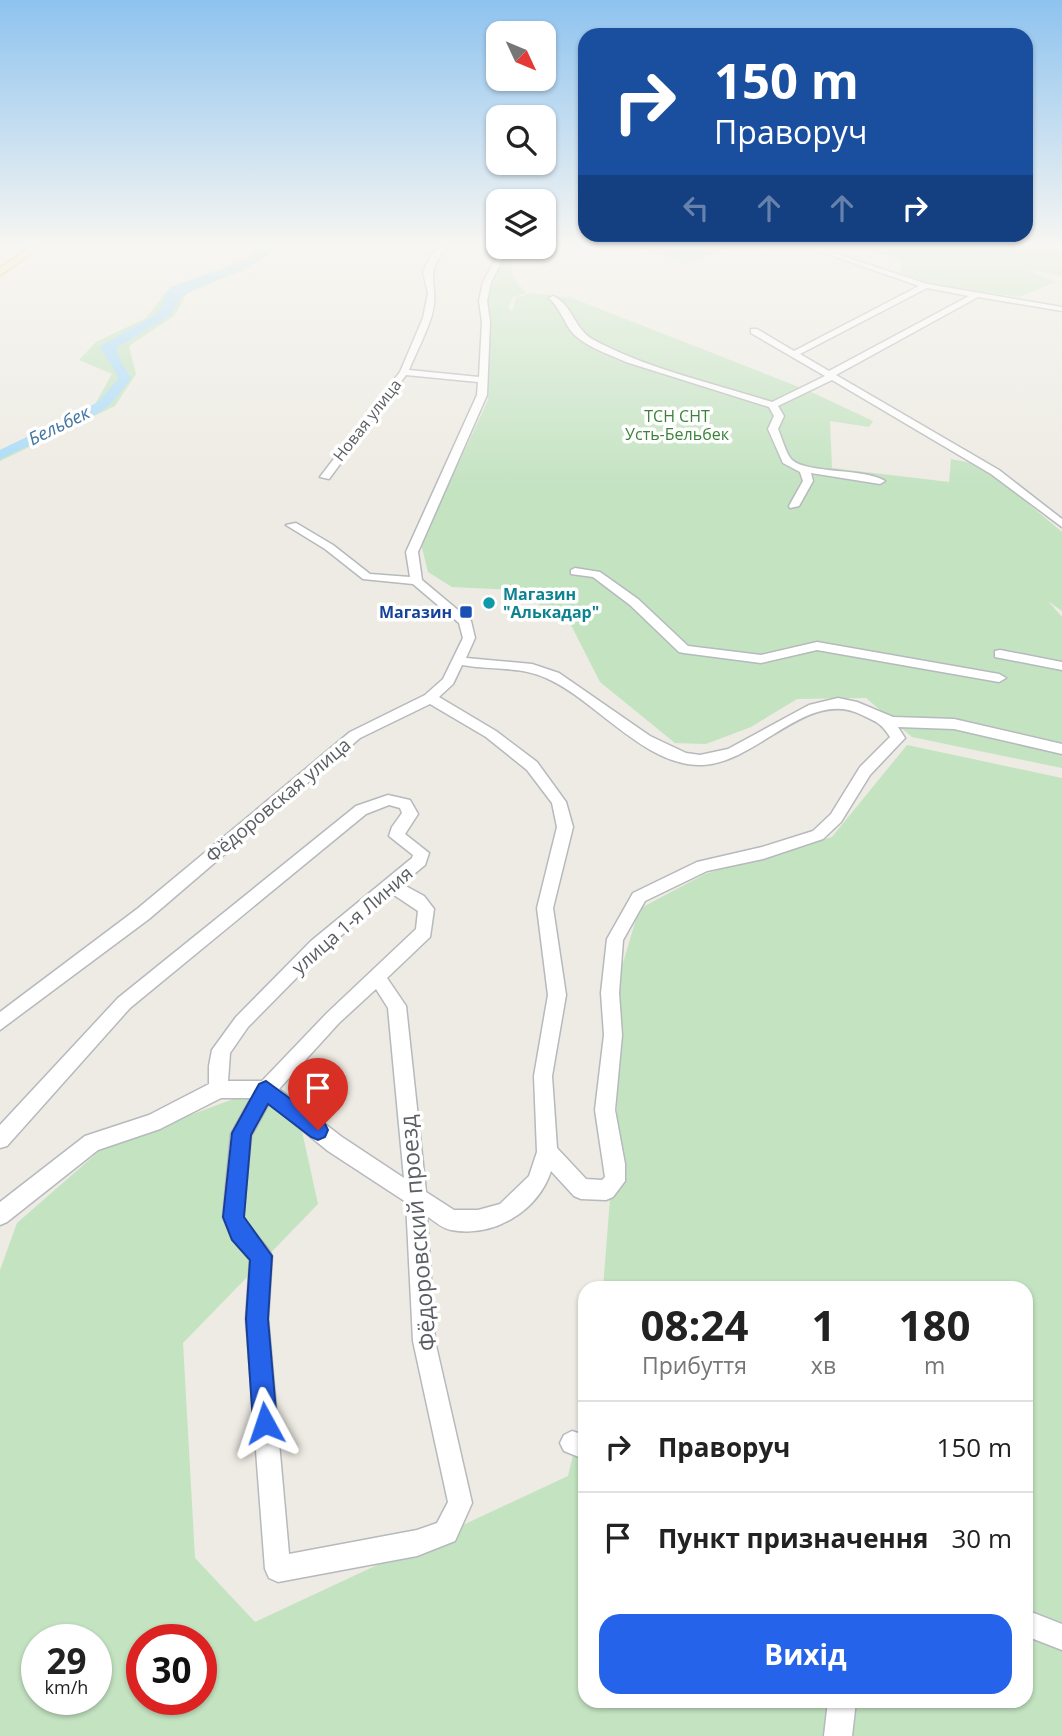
<!DOCTYPE html>
<html lang="uk">
<head>
<meta charset="utf-8">
<style>
  :root { --surface:#fff; --page:#f6f6f6; --text:#222; --muted:#767676; --line:#e0e0e0; --accent:#2563eb }
  body { margin:0; font-family:"Open Sans",sans-serif; background:var(--page); color:var(--text); height:100vh; display:flex; flex-direction:column; font-size:26px; white-space:nowrap }
  * { box-sizing:border-box; margin:0 }
  p { font-size:23px; color:var(--muted) }
  .icon { flex:none; width:38px; height:38px; fill:none; stroke:currentColor; stroke-width:2; stroke-linecap:round; stroke-linejoin:round }
  .map { position:relative; flex:1; overflow:hidden }
  .side { position:absolute; left:578px; top:1281px; width:455px; height:427px; display:flex; flex-direction:column; background:var(--surface); border-radius:21px; box-shadow:0 2px 5px #0004 }
  .side>* { flex:none }
  .hud { position:absolute; left:578px; top:28px; width:455px; height:214px; border-radius:21px; box-shadow:0 2px 5px #0004; background:#1a4fa0; color:#fff; overflow:hidden }
  .needle { width:46px; rotate:134deg }
  .controls { position:absolute; left:486px; top:21px; display:grid; gap:14px }
  .controls a { display:grid; place-items:center; width:70px; height:70px; border-radius:14px; background:var(--surface); box-shadow:0 2px 5px #0004; font-size:35px }
  .speed { position:absolute; left:21px; top:1624px; display:flex; gap:14px; font-size:35px; font-weight:700; text-align:center }
  .speed>* { display:grid; place-content:center; width:91px; height:91px; border-radius:50%; background:var(--surface); box-shadow:0 2px 5px #0004; line-height:1 }
  .speed small { font-size:18px; font-weight:400 }
  .speed .limit { border:10px solid #d22; background:#fff; color:#111 }
  .pin { position:absolute; display:grid; place-items:center; width:60px; height:60px; color:#fff; margin:-72px -30px; border-radius:50% 50% 50% 0; rotate:-45deg; box-shadow:0 0 7px #0007 }
  .pin .icon { rotate:45deg }
  .me { position:absolute; width:77px; margin:-38px; rotate:355deg; stroke-linejoin:round; filter:drop-shadow(0 0 5px #0008) }
  .turn { display:flex; align-items:center; gap:24px; height:147px; padding:0 21px; font-size:32px }
  .turn .icon { width:91px; height:91px; stroke-width:2.5 }
  .turn b { display:block; font-size:49px; line-height:60px }
  .lanes { display:flex; align-items:center; height:66px; padding:0 21px; background:#0003; justify-content:center; gap:35px; direction:ltr }
  .lanes .off { opacity:.35 }
  .eta { display:flex; justify-content:space-evenly; align-items:center; height:119px; text-align:center }
  .eta b { font-size:42px; font-weight:700; line-height:49px }
  .cta { display:flex; gap:14px; margin-top:auto; padding:14px 21px }
  .cta a { flex:1; height:80px; border-radius:21px; background:var(--accent); color:#fff; font-size:28px; font-weight:700; line-height:80px; text-align:center }
  ul { padding:0; list-style:none }
  li { display:flex; align-items:center; gap:21px; height:91px; padding:0 21px; border-top:2px solid var(--line) }
  li div { flex:1 }
  li b { display:block; font-size:26px }
  li em { font-style:normal }
  .map>svg:first-child { display:block }
  .green { fill:#c3e3c1; fill-rule:evenodd }
  .water { fill:#a7dafa }
  .lines { fill:none; stroke-linecap:round; stroke-linejoin:round }
  .river { fill:#a7dafa; fill-rule:evenodd }
  .minor-casing { stroke:#b6b9bd; stroke-width:3 }
  .major-casing { stroke:#e9bb61; stroke-width:4 }
  .minor { fill:#fff; fill-rule:evenodd }
  .major { fill:#fae9ac; fill-rule:evenodd }
  .route { fill:#2563eb; stroke:#184099; stroke-width:2 }
  .culture-dot { fill:#0f9aa8; stroke:#fff; stroke-width:2.5 }
  .transit-dot { fill:#1a4fb4; stroke:#fff; stroke-width:2.5 }
  .labels { text-anchor:middle; stroke-width:7; stroke-linejoin:round; paint-order:stroke }
  .far-park-label { font-size:16px; fill:#3b833a; stroke:#fff }
  .far-street-label { font-size:16px; fill:#5b5f63; stroke:#fff }
  .far-culture-label { font-size:16px; font-weight:bold; fill:#0d838f; stroke:#fff; text-anchor:start }
  .far-transit-label { font-size:16px; font-weight:bold; fill:#164399; stroke:#fff; text-anchor:end }
  .far-water-label { font-size:18px; font-style:italic; fill:#4276a2; stroke:#fff }
  .street-label { font-size:19px; fill:#5b5f63; stroke:#fff }
  .near-street-label { font-size:23px; fill:#5b5f63; stroke:#fff }
</style>
</head>
<body>
<div class="map">
<svg width="1062" height="1736" viewBox="0 0 1062 1736">
  <rect width="100%" height="100%" fill="#edebe3"/>
  <g class="green">
    <polygon points="257,247 275,247 272,252 245,270 187,293 174,316 129,346 136,374 115,406 0,461 0,450 95,404 112,374 79,360 96,342 146,318 166,292 243,264"/>
    <polygon points="510,247 518,247 515,250 511,275 526,293 513,297 508,308 512,312 516,298 531,293 572,298 809,391 873,421 869,427 830,421 832,468 949,482 951,459 982,465 1062,532 1062,611 1048,601 1062,617 1062,768 912,737 866,698 797,699 751,727 706,744 675,743 600,682 571,625 517,590 452,587 428,572 421,544 488,400 491,319 488,301 493,281"/>
    <polygon points="638,247 724,247 729,248 686,263"/>
    <polygon points="857,247 966,247 984,253 971,247 1036,247 1062,254 1062,276 1023,268 1056,282 1019,297 937,286 900,273 902,260"/>
    <path d="M907 745 1062 778V1736H0V1270L17 1223 104 1147 247 1094 298 1113 318 1204 183 1343 195 1558 255 1622 568 1476 584 1408V1701H1026V1288H603L617 1110 620 973 639 909 705 874 832 837ZM37 1640H96V1699H37ZM142 1640H201V1699H142Z"/>
  </g>
  <polygon class="water" points="273,247 257,261 182,296 171,315 116,348 128,382 95,413 0,459 0,455 102,405 101,401 109,396 123,378 106,347 161,316 174,289 255,260 265,248"/>
  <g class="lines">
    <g class="river">
      <path d="M262 247H272L261 261 178 291 165 318 112 348 131 378C120 393 103 419 83 416V410L98 402 119 378 100 347 102 345 157 314 170 287 255 257Z"/>
      <polygon points="48,427 53,428 53,434 0,459 0,450"/>
    </g>
    <defs>
      <g id="minor">
        <path d="M440 247H448C420 276 442 284 431 318 425 336 416 353 409 370L479 377 482 322 479 301 483 282 502 247H509L491 282 487 301 490 322 487 395 418 552 422 580 471 621 475 638 466 658 532 664 559 673 650 736 686 753 700 755 728 749 809 705 838 698 857 702 893 717 954 719 1062 744V754L954 729 898 727 905 738 870 775 841 822 823 839 763 859 707 871 645 901 623 940 619 993 622 1035 615 1110 625 1164V1181L613 1197 606 1200 581 1199 574 1196 551 1171C538 1211 494 1238 451 1230 443 1229 434 1221 427 1216L435 1341 472 1503 455 1541 417 1556 278 1582 269 1578 265 1569 246 1319 250 1260 232 1239 223 1217 231 1134 251 1098H221L160 1129 98 1150 7 1222 0 1225V1202L85 1136 149 1115 209 1084V1066L212 1050 236 1017 311 941 412 858 413 855 389 836 392 827 402 813 400 808 389 805 366 814 130 1008 7 1146 0 1148V1125L118 998 356 806 388 795 410 800 418 814 405 834 429 853 425 865 402 884 424 896 434 909 430 937 387 978 406 1006 426 1192 454 1210H478L500 1204 529 1176 537 1152 534 1076 548 995 537 908 557 827 552 803 527 770 486 737 430 704 360 738 149 919 0 1030V1012L137 909 350 732 425 695 443 679 463 638 459 623 413 584 363 579 325 549 286 525 296 523 333 545 370 574 410 577 406 552 477 395 478 382 406 375 329 479 320 477 400 372 423 318 428 293 423 272 431 255ZM462 665C490 670 520 666 546 678 595 699 645 767 702 765 758 763 808 687 862 715 877 722 881 723 890 737L860 767 831 814 813 831 762 847 697 862 633 893 607 939 601 993 604 1035 595 1110 605 1177 602 1180 586 1179 557 1148 552 1076 566 995 553 908 573 827 566 802 537 762 496 731 439 697 453 684ZM391 893 418 911 416 929 327 1013 262 1081H228L230 1053 248 1027 323 951ZM376 989 388 1008 404 1178 342 1137 279 1089 339 1023ZM269 1103 328 1151 406 1202 413 1341 448 1502 437 1523 417 1530 289 1554 268 1319 272 1256C265 1241 250 1232 243 1217L251 1136Z"/>
        <path d="M807 247H816L927 284 1062 307V311L978 297 836 375 999 470 1062 519V527L991 474 832 380 778 406 784 416 778 429C782 438 786 454 792 460 808 474 865 468 885 481L880 484 811 473 813 481 799 506 790 508 789 506 803 481 800 472 783 463 768 429 774 416 769 407 626 362C609 354 583 346 571 331 563 320 560 308 549 298L553 296C572 304 573 327 592 339 647 369 712 383 772 402L825 376 751 333V329H757L794 351 919 286ZM927 288 969 296 829 371 800 354Z"/>
        <polygon points="575,568 600,572 638,599 688,646 761,655 817,642 999,674 1006,678 999,682 817,650 761,663 684,653 679,652 630,605 593,577 571,574 571,570"/>
        <polygon points="1000,650 1062,662 1062,670 995,657 995,651"/>
        <polygon points="572,1431 584,1435 584,1459 564,1451 560,1443 564,1435"/>
        <polygon points="1026,1610 1062,1624 1062,1650 1026,1636"/>
        <polygon points="828,1701 856,1701 852,1736 824,1736"/>
      </g>
      <polygon id="major" points="31,247 40,247 0,275 0,268"/>
    </defs>
    <use href="#minor" class="minor-casing"/>
    <use href="#major" class="major-casing"/>
    <use href="#minor" class="minor"/>
    <use href="#major" class="major"/>
  </g>
  <linearGradient id="sky" x2="0" y2="1"><stop stop-color="#8ec3ef"/><stop offset="0.5" stop-color="#f7f6f2"/><stop offset="1" stop-color="#f7f6f2" stop-opacity="0"/></linearGradient>
  <rect width="1062" height="490" fill="url(#sky)"/>
  <polygon class="route" points="266,1081 325,1124 328,1130 325,1137 318,1140 311,1137 268,1104 251,1135 244,1217 272,1256 268,1319 277,1423 273,1431 265,1435 257,1431 253,1423 246,1319 250,1260 232,1240 223,1217 232,1133 259,1084"/>
  <circle class="culture-dot" cx="489" cy="603" r="7"/>
  <rect class="transit-dot" x="459" y="605" width="14" height="14" rx="3.5"/>
  <g class="labels">
    <g class="far-park-label">
      <text x="677" y="422">ТСН СНТ<tspan x="677" dy="18">Усть-Бельбек</tspan></text>
    </g>
    <g class="far-street-label">
      <text transform="translate(367 420) rotate(-52)" y="6">Новая улица</text>
    </g>
    <g class="far-culture-label">
      <text x="503" y="600">Магазин<tspan x="503" dy="18">"Алькадар"</tspan></text>
    </g>
    <g class="far-transit-label">
      <text x="452" y="618">Магазин</text>
    </g>
    <g class="far-water-label">
      <text transform="translate(59 426) rotate(-26)" y="6">Бельбек</text>
    </g>
    <g class="street-label">
      <text transform="translate(278 800) rotate(-40)" y="7">Фёдоровская улица</text>
      <text transform="translate(352 920) rotate(-41)" y="7">улица 1-я Линия</text>
    </g>
    <g class="near-street-label">
      <text transform="translate(418 1233) rotate(-95)" y="8">Фёдоровский проезд</text>
    </g>
  </g>
</svg>
<div class="controls">
<a><svg class="needle" viewBox="-14 -14 28 28"><path d="M0-13l5 13h-10z" fill="#e53935"/><path d="M0 13l5-13h-10z" fill="#767676"/></svg></a>
<a><svg class="icon" aria-label="search" viewBox="0 0 24 24"><circle cx="10" cy="10" r="6"/><path d="M15 15l6 6"/></svg></a>
<a><svg class="icon" aria-label="layers" viewBox="0 0 24 24"><path d="M12 4l9 5-9 5-9-5zM3 14l9 5 9-5"/></svg></a>
</div>
<div class="speed"><div>29<small>km/h</small></div><div class="limit">30</div></div>
<div class="pin" style="left:318px;top:1130px;background:#d93025"><svg class="icon" aria-label="arrive" viewBox="0 0 24 24"><path d="M6 21V4h12l-3 4 3 4H6"/></svg></div>
<svg class="me" style="left:265px;top:1423px" viewBox="-20 -20 40 40"><path d="M0-17L14 15 0 8-14 15z" fill="#2563eb" stroke="#fff" stroke-width="4"/></svg>
<div class="hud">
<div class="turn"><svg class="icon" aria-label="right" viewBox="0 0 24 24"><path d="M7 20v-9h11M14 6l5 5-5 5"/></svg><div><b>150 m</b>Праворуч</div></div>
<div class="lanes"><svg class="icon off" aria-label="left" viewBox="0 0 24 24"><path d="M17 20v-9H6M10 6l-5 5 5 5"/></svg><svg class="icon off" aria-label="ahead" viewBox="0 0 24 24"><path d="M12 20V5M6 11l6-6 6 6"/></svg><svg class="icon off" aria-label="ahead" viewBox="0 0 24 24"><path d="M12 20V5M6 11l6-6 6 6"/></svg><svg class="icon" aria-label="right" viewBox="0 0 24 24"><path d="M7 20v-9h11M14 6l5 5-5 5"/></svg></div>
</div>
<section class="side">
<div class="eta">
<div><b>08:24</b><p>Прибуття</p></div>
<div><b>1</b><p>хв</p></div>
<div><b>180</b><p>m</p></div>
</div>
<ul>
<li><svg class="icon" aria-label="right" viewBox="0 0 24 24"><path d="M7 20v-9h11M14 6l5 5-5 5"/></svg><div><b>Праворуч</b></div><em>150 m</em></li>
<li><svg class="icon" aria-label="arrive" viewBox="0 0 24 24"><path d="M6 21V4h12l-3 4 3 4H6"/></svg><div><b>Пункт призначення</b></div><em>30 m</em></li>
</ul>
<div class="cta"><a>Вихід</a></div>
</section>
</div>
</body>
</html>
